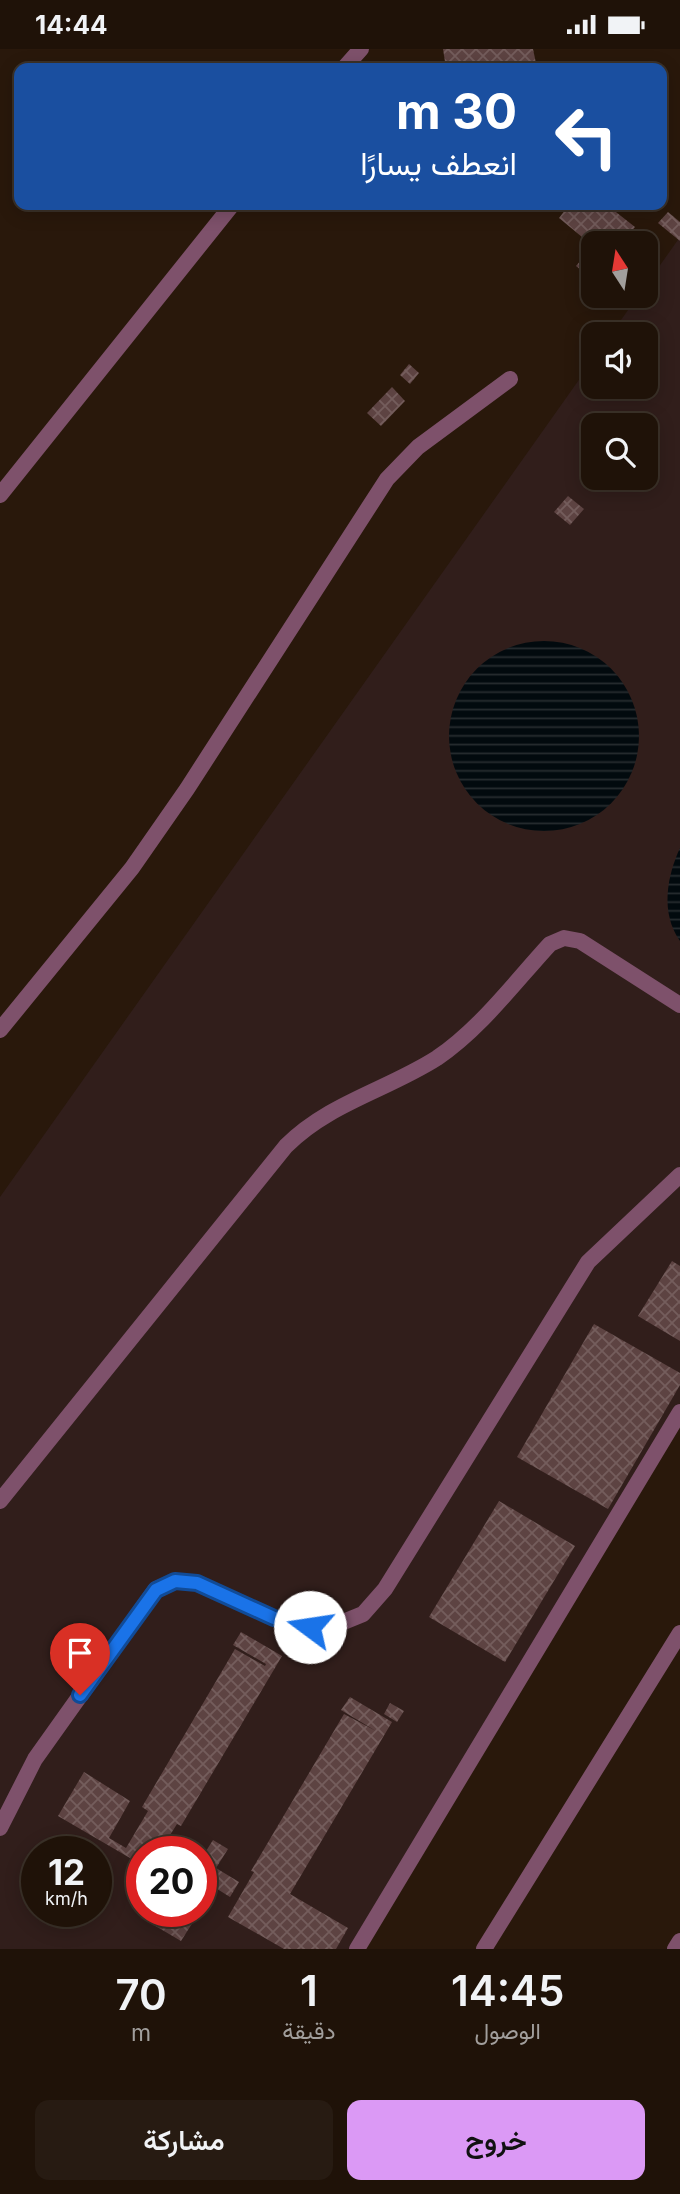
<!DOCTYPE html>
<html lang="ar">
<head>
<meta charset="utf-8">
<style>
  :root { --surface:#1f1208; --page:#271b12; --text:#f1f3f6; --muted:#a19e9c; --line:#3c3229; --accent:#db99f5 }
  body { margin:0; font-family:Inter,Vazirmatn,sans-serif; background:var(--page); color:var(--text); direction:rtl; height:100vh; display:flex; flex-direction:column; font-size:26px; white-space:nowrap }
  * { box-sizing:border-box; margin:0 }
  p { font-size:23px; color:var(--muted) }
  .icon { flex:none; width:38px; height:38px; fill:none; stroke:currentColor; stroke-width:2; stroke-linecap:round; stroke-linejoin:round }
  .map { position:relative; height:1900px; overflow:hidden; direction:ltr }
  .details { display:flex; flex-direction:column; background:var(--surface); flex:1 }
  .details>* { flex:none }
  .guide { position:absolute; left:14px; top:14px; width:653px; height:147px; border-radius:14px; box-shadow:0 4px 18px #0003,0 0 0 2px var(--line); direction:rtl; background:#1a4fa0; color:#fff; overflow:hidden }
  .needle { width:46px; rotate:348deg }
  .buttons { position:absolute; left:581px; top:182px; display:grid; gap:14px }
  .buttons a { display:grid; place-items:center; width:77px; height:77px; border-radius:14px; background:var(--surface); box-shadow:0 4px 18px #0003,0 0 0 2px var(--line); font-size:35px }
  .speed { position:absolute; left:21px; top:1787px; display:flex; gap:14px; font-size:35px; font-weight:700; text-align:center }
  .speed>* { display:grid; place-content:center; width:91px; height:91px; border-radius:50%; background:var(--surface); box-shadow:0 4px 18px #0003,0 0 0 2px var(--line); line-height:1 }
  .speed small { font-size:18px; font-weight:400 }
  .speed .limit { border:10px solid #d22; background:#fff; color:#111 }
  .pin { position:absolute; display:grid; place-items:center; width:60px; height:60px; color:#fff; margin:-72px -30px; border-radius:50% 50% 50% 0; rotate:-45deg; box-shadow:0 0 7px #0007 }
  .pin .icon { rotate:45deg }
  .me { position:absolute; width:77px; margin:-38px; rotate:284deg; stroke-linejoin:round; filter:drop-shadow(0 0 5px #0008) }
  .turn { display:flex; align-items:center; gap:24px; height:147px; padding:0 35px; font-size:32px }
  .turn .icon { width:91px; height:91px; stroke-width:2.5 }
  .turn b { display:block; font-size:49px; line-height:60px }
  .eta { display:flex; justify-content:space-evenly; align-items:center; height:119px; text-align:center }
  .eta b { font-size:42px; font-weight:600; line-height:49px }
  .button { display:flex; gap:14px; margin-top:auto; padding:14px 35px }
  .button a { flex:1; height:80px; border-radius:14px; background:var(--accent); color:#111; font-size:28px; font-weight:600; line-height:80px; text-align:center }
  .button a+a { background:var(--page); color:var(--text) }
  .status { display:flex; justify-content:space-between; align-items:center; height:49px; padding:0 35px; background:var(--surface); direction:ltr }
  .status svg { height:19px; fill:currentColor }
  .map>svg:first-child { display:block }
  .industrial { fill:#311e1b; fill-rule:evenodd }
  .water { fill:url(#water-rules) }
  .building { fill:url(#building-cross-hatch) }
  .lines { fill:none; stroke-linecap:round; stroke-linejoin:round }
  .lane { stroke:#7e516b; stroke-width:16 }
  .route-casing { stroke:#114b97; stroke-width:18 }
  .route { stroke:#1a73e8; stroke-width:12 }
</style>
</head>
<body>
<div class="status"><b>14:44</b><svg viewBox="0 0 49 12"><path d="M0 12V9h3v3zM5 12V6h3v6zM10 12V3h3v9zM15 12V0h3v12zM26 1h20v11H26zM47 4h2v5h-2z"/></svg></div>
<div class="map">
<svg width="680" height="1900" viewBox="0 0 680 1900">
  <defs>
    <pattern id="water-rules" width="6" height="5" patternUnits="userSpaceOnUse" patternTransform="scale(1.75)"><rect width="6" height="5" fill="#020a0e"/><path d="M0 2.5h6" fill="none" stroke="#272d30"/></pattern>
    <pattern id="building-cross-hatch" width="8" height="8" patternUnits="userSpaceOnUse" patternTransform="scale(1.75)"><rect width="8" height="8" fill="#5d4342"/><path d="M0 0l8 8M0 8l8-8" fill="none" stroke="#745d5c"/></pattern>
  </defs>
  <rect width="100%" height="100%" fill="#29180b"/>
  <path class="industrial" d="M680 188V1354L349 1900H0V1148L593 311V338H646V285H611L638 247H646V236ZM593 376H646V429H593ZM37 1802H96V1862H37ZM142 1802H201V1862H142Z"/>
  <g class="water">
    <circle cx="544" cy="687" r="95"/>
    <path d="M680 799V892C660 864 667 827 680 799Z"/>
  </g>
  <g class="building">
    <polygon points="443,0 533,0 537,19 446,19"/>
    <polygon points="569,156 607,156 635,178 621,194 593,194 591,229 576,217 593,197 559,169"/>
    <polygon points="668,163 680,173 680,192 658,174"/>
    <polygon points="409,315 419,324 410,335 400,326"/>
    <polygon points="392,338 405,352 381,377 367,364"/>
    <polygon points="568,447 584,460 570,476 554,463"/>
    <polygon points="672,1212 680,1217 680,1292 638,1267"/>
    <polygon points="594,1275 680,1324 680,1336 608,1460 517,1408"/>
    <polygon points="499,1452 575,1497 505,1613 429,1568"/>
    <polygon points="241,1583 282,1607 181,1777 177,1775 160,1802 142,1802 142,1816 58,1767 84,1723 130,1752 109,1789 126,1799 148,1762 142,1758 235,1600 265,1617 266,1615 233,1596"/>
    <polygon points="350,1648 392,1673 290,1845 348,1879 336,1900 284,1900 228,1868 254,1823 251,1822 344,1665 376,1682 341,1661"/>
    <polygon points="390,1654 404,1662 397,1673 384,1665"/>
    <polygon points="213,1791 228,1800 216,1819 239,1833 230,1848 214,1838 201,1859 201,1810"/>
    <polygon points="173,1792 191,1802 166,1802"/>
    <polygon points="160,1862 200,1862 181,1892 152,1875"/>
  </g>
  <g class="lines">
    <g class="lane">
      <polyline points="344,19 361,0"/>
      <polyline points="0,446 232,156"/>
      <polyline points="0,981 132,819 187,740 387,430 418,398 510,330"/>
      <path d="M0 1452 286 1097C329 1054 387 1041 437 1009 480 980 515 933 550 895L564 889 580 892 680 956"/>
      <polyline points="0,1779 35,1710 156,1540 175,1532 197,1534 274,1569 310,1578 336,1576 363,1565 385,1540 588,1213 680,1126"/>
      <polyline points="357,1900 680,1363"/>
      <polyline points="484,1900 680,1584"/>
      <polyline points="675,1900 680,1892"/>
    </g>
  </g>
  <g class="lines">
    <defs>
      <polyline id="route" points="80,1646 156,1541 175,1532 197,1534 274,1569 310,1578"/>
    </defs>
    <use href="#route" class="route-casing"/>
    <use href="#route" class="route"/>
  </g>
</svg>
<div class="buttons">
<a><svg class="needle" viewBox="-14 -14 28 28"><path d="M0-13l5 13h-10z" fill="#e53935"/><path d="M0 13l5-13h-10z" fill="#a19e9c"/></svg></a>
<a><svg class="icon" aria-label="sound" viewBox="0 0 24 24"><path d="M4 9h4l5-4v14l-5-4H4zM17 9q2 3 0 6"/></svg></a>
<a><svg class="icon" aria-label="search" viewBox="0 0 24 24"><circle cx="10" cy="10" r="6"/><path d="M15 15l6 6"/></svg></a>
</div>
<div class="speed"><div>12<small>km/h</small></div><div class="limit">20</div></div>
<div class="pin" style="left:80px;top:1646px;background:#d93025"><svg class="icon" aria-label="arrive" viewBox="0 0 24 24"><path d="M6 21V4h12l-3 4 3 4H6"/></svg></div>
<svg class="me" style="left:310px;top:1578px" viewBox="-20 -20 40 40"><circle r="19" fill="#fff"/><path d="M0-13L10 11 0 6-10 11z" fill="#1a73e8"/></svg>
<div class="guide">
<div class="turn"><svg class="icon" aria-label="left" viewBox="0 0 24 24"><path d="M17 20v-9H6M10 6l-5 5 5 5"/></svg><div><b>30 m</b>انعطف يسارًا</div></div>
</div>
</div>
<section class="details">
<div class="eta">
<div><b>14:45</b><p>الوصول</p></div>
<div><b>1</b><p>دقيقة</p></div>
<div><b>70</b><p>m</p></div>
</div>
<div class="button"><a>خروج</a><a>مشاركة</a></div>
</section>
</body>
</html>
